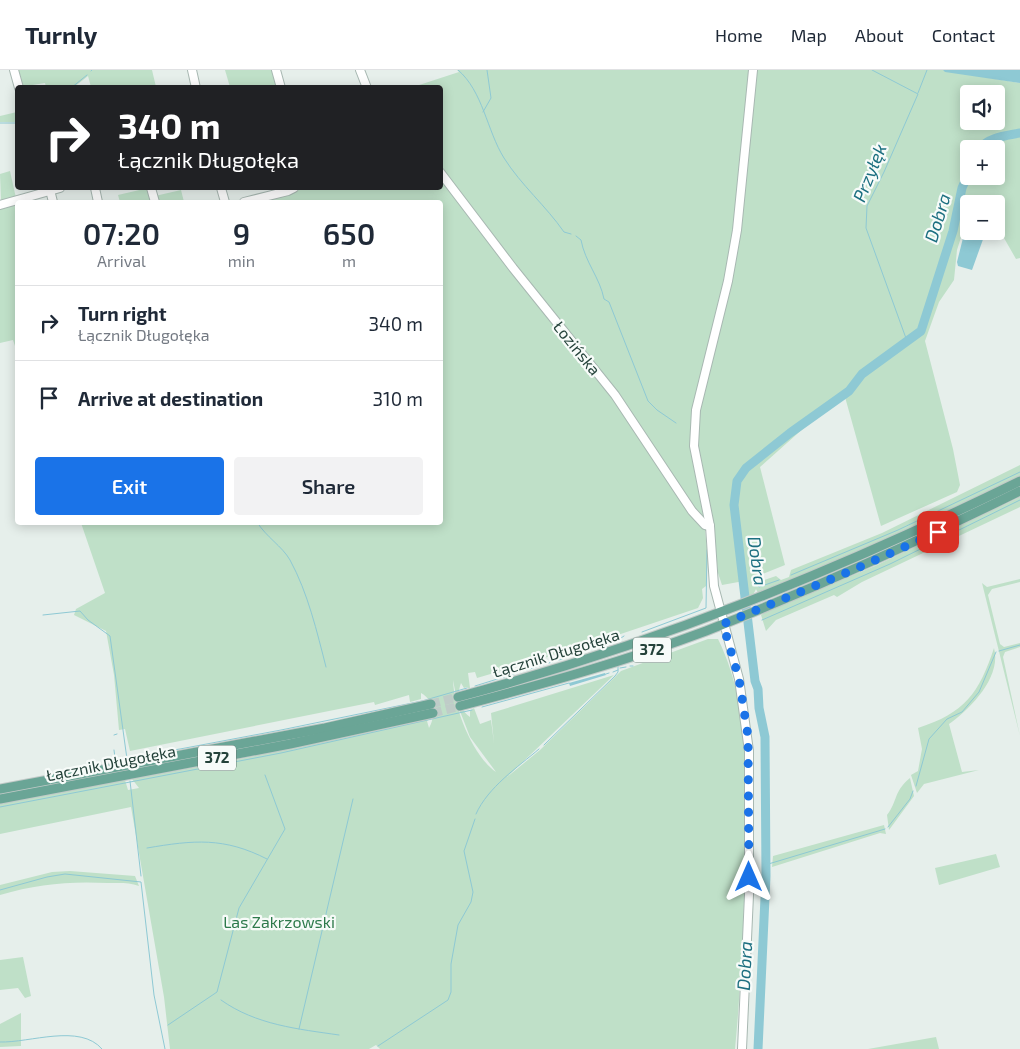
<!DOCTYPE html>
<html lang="en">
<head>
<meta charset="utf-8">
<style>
  :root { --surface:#fff; --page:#f2f2f3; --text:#1f2937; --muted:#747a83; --line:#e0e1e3; --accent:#1a73e8 }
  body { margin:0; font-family:"Exo 2",sans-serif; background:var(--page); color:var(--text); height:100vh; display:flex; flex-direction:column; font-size:19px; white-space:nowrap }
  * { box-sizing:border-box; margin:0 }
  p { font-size:16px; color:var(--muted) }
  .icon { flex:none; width:28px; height:28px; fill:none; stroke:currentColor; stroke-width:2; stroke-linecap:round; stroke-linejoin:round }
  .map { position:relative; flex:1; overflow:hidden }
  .details { position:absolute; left:15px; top:130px; width:428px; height:325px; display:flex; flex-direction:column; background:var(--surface); border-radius:5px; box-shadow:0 2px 12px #0003 }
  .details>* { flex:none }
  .banner { position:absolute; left:15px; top:15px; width:428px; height:105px; border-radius:5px; box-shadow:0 2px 12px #0003; background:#202124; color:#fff; overflow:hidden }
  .controls { position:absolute; left:960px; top:15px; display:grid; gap:10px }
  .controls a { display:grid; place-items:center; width:45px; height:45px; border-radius:5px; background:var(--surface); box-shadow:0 2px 12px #0003; font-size:25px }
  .pin { position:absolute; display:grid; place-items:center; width:42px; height:42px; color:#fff; margin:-21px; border-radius:10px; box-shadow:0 2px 8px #0006 }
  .me { position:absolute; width:55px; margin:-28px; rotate:0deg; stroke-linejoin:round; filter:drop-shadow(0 0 4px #0008) }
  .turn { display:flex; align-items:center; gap:18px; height:105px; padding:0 20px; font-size:22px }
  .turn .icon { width:65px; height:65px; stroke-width:2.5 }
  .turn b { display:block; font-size:35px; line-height:42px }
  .eta { display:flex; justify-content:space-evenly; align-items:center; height:85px; text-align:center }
  .eta b { font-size:30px; font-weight:600; line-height:35px }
  .button { display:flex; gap:10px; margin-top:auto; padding:10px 20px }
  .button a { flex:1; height:58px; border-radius:5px; background:var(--accent); color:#fff; font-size:20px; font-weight:600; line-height:58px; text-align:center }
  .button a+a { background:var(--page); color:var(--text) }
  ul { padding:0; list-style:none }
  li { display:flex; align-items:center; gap:15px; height:75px; padding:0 20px; border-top:1px solid var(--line) }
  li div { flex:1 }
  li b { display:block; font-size:19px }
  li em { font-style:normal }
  header { display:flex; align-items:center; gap:30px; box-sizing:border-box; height:70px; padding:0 25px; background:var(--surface); border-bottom:1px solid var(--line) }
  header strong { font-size:24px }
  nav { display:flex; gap:28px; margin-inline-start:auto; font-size:18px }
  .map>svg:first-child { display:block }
  .green { fill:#bfe0c8; fill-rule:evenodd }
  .water { fill:#8ec9d4 }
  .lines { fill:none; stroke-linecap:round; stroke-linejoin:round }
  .stream { stroke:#8ec9d4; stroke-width:1 }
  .river { stroke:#8ec9d4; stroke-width:9 }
  .major-tunnel { stroke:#bfccc8; stroke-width:9; stroke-dasharray:9 4.5; stroke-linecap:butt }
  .minor-casing { stroke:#a8b8b2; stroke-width:10 }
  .major-casing { stroke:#c2cac8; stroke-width:11 }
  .minor { stroke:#fff; stroke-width:8 }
  .major { stroke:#6aa596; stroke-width:9 }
  .route { stroke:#1a73e8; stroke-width:9; stroke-dasharray:0 16.2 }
  .labels { text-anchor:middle; stroke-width:4.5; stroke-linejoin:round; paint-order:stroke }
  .shield { fill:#f7fbf9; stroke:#637a73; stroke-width:1 }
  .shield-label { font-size:15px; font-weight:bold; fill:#24423a }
  .street-label { font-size:16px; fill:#24423a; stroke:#f7fbf9 }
  .park-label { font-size:16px; fill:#2d7a4b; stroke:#f7fbf9 }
  .water-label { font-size:18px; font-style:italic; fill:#1c6f80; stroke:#f7fbf9 }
</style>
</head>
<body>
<header>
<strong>Turnly</strong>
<nav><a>Home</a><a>Map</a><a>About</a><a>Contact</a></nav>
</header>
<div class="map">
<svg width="1020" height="979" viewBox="0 0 1020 979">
  <rect width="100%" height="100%" fill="#e6efeb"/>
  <g class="green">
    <polygon points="16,0 152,0 156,17 91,17 88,6 74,17 46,17 45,13 20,17"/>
    <polygon points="225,0 274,0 278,17 230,17"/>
    <path d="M457 0H943L1020 13V188L1016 189 996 154V134H969V142L957 180 954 210 939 232 925 271 953 379 960 415 957 422 881 456 845 327 815 348 760 397 785 495 753 508 755 513 776 506 781 510 789 507 791 500 882 463 1020 395V406L827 497 758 523 756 519 753 525 746 528 744 511 722 515 718 503 714 461H705L708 486 706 516 702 519 703 528 698 538 591 574 477 608 475 602 468 603 470 618H468L467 617 464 618 461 613C456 627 458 638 470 647V641L474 638 480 654 491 650 494 673 491 643 614 605 507 707 540 680 621 601 708 569H718C751 636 747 717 745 789 744 853 741 916 735 979H380L376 975 369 979H170L164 927 131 737 0 764V733L125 710 128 720 139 718 132 709 245 688 431 648 427 651 429 658C436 646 434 630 421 623V629L410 632 409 625 375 635 374 632 130 681 125 659 119 660 114 605 106 561 74 545 76 539 105 523 81 453 440 452V132H253L296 118H440V18L413 17 459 2ZM969 24H996V51H969ZM969 79H996V106H969ZM453 610 458 636 470 667 496 702C473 686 454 639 453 610Z"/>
    <polygon points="17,42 17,52 0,52 0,46"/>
    <polygon points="10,101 16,128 1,131 0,104"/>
    <polygon points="148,118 152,132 120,132 118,125"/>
    <polygon points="181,120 184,132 157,132 155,126"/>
    <polygon points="18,132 17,282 13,270 0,273 0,136"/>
    <polygon points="1020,427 1020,437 862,512 837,527 834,525 776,550 766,561 761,545 767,541 875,496"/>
    <polygon points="1020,509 1020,512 992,519 988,525 1000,574 1004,577 1020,573 1020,577 1005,582 1003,587 1020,666 982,513 987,517"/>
    <path d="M994 578C1002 607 970 639 949 654L962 702 979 700 924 714 917 723 911 705 918 701 922 679 918 658C965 643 979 623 994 578Z"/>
    <path d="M910 708 914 726 889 760 887 745C898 731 893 722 910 708Z"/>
    <polygon points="884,755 886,764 880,763 772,797 773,786"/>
    <polygon points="996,784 1000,797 939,815 935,798"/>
    <path d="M70 801 135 806 139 816C129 812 118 813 108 813 69 811 37 814 0 825V815L52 802Z"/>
    <polygon points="23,887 31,926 25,928 18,918 0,920 0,890"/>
    <polygon points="21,943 21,976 0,977 0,954"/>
    <polygon points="936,967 939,979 868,979"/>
  </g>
  <g class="water">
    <polygon points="943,0 1020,0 1020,13 945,2"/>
    <polygon points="969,144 969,161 986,161 972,200 958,196 957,192"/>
    <polygon points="605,603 606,605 570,616 569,613"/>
  </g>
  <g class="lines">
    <g class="stream">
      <path d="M458 0C483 21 487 61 504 88 521 115 546 136 564 162L571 164"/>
      <polyline points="872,0 918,24 884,102 867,136 866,158 907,271"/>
      <polyline points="91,1 92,0"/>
      <polyline points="71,18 87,5"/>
      <polyline points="918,23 927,0"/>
      <polyline points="483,42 491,28 487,0"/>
      <polyline points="0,53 18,53"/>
      <path d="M576 166 581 170C585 192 600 208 604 229L609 232 648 331 657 340 676 353"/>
      <path d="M257 452C266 467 282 476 290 490 308 523 317 562 326 597"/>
      <polyline points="791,505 898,460 1020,402"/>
      <polyline points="757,515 759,517 779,510"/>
      <polyline points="43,545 80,541 88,550 110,566 127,689"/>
      <polyline points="762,550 890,494 1020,430"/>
      <polyline points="642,562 706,538 707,480"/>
      <polyline points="621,568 624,566"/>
      <polyline points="603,575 618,570"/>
      <polyline points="596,577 599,576"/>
      <polyline points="999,581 1020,575"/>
      <polyline points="630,596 633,596"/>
      <polyline points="620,598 626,597"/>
      <polyline points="613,602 618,600"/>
      <polyline points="606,604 609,603"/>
      <polyline points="475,616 568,587"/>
      <polyline points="482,637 569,613"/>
      <polyline points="114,665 117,664"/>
      <polyline points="544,675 615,606 618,602 618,597"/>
      <polyline points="127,687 180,679 281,660 422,631 467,618"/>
      <polyline points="107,691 115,688 114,680"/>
      <polyline points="130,711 141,806"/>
      <polyline points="916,716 929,669 947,649 962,642 979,622 996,582"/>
      <polyline points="0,737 281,683 472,640"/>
      <path d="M476 744C488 717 518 697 539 679"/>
      <polyline points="888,757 910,729 913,721"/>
      <path d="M147 778C194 770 224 767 267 789"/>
      <polyline points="765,795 885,759"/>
      <polyline points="0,820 47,807 65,804 141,812 154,925 165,979"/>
      <path d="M221 930C256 955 298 959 339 965"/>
      <polyline points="168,955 217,922 239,838 285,759 265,705"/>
      <polyline points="299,959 353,729"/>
      <path d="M0 972C30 973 80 953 102 979"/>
      <polyline points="378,976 448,930 451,922 451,894 458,855 471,832 473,822 464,781 475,749"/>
    </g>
    <g class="river">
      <path d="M979 79C989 67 1005 66 1020 63"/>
      <polyline points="758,979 766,806 765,667 759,638 758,619 755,611 734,435 737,411 746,398 790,363 849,321 862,304 921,261 953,161 962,118 969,102"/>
    </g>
    <g class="major-tunnel">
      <polyline points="431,634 458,627"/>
      <polyline points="433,643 460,636"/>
    </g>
    <defs>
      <g id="minor">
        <polyline points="14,0 19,18"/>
        <polyline points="192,0 196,18"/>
        <polyline points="276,0 281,18"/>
        <polyline points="360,0 367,18"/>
        <polyline points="440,102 513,198 615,325 692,441 705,455 710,456"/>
        <polyline points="95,118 98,132"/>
        <polyline points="151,118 155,132"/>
        <polyline points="221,118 225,132"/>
        <polyline points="50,120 53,132"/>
        <polyline points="244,132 288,121 294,118"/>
        <polyline points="0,135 60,118"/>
        <polyline points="742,979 749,825 749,681 739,609 714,516 710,456 694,376 696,340 728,211 737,160 753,0"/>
      </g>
      <g id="major">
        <path d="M458 627C656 574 837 501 1020 411"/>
        <path d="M460 636C543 614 626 591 706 561 813 519 917 472 1020 421"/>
        <polyline points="0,719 325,658 431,634"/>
        <polyline points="0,729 290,674 433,643"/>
      </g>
    </defs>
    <use href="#minor" class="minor-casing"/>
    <use href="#major" class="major-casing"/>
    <use href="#minor" class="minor"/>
    <use href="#major" class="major"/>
  </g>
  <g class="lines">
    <polyline class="route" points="749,807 748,666 739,609 723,554 853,500 938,462"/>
  </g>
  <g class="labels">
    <g class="shield">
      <rect x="633" y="567.5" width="38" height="25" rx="4"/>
      <rect x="198" y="675.5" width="38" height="25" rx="4"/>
    </g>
    <g class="shield-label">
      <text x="652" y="585">372</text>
      <text x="217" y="693">372</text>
    </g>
    <g class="street-label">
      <text transform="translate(577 278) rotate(51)" y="6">Łozińska</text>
      <text transform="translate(556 583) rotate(-17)" y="6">Łącznik Długołęka</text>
      <text transform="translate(111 693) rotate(-11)" y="6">Łącznik Długołęka</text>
    </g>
    <g class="park-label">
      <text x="279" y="858">Las Zakrzowski</text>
    </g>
    <g class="water-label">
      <text transform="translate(870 103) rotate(-68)" y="6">Przyłęk</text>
      <text transform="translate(938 148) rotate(-73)" y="6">Dobra</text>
      <text transform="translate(757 491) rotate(82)" y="6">Dobra</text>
      <text transform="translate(745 896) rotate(-87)" y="6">Dobra</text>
    </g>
  </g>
</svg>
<div class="controls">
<a><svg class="icon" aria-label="sound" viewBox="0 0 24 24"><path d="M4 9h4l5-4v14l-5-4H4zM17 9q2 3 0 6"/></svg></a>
<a>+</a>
<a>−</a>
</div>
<div class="pin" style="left:938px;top:462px;background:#d93025"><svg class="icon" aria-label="arrive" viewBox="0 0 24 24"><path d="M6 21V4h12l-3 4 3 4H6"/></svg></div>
<svg class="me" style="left:749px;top:807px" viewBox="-20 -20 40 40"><path d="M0-17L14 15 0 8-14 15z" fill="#1a73e8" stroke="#fff" stroke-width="4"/></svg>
<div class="banner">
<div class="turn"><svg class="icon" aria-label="right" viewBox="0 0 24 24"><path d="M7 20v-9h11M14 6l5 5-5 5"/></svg><div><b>340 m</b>Łącznik Długołęka</div></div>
</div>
<section class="details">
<div class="eta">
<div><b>07:20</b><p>Arrival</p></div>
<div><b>9</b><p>min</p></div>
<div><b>650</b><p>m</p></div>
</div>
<ul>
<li><svg class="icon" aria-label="right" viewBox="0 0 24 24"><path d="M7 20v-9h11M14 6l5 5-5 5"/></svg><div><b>Turn right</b><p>Łącznik Długołęka</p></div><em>340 m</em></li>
<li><svg class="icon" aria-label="arrive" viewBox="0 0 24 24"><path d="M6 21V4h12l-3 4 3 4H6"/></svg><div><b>Arrive at destination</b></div><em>310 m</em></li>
</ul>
<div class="button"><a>Exit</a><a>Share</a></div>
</section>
</div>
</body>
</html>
